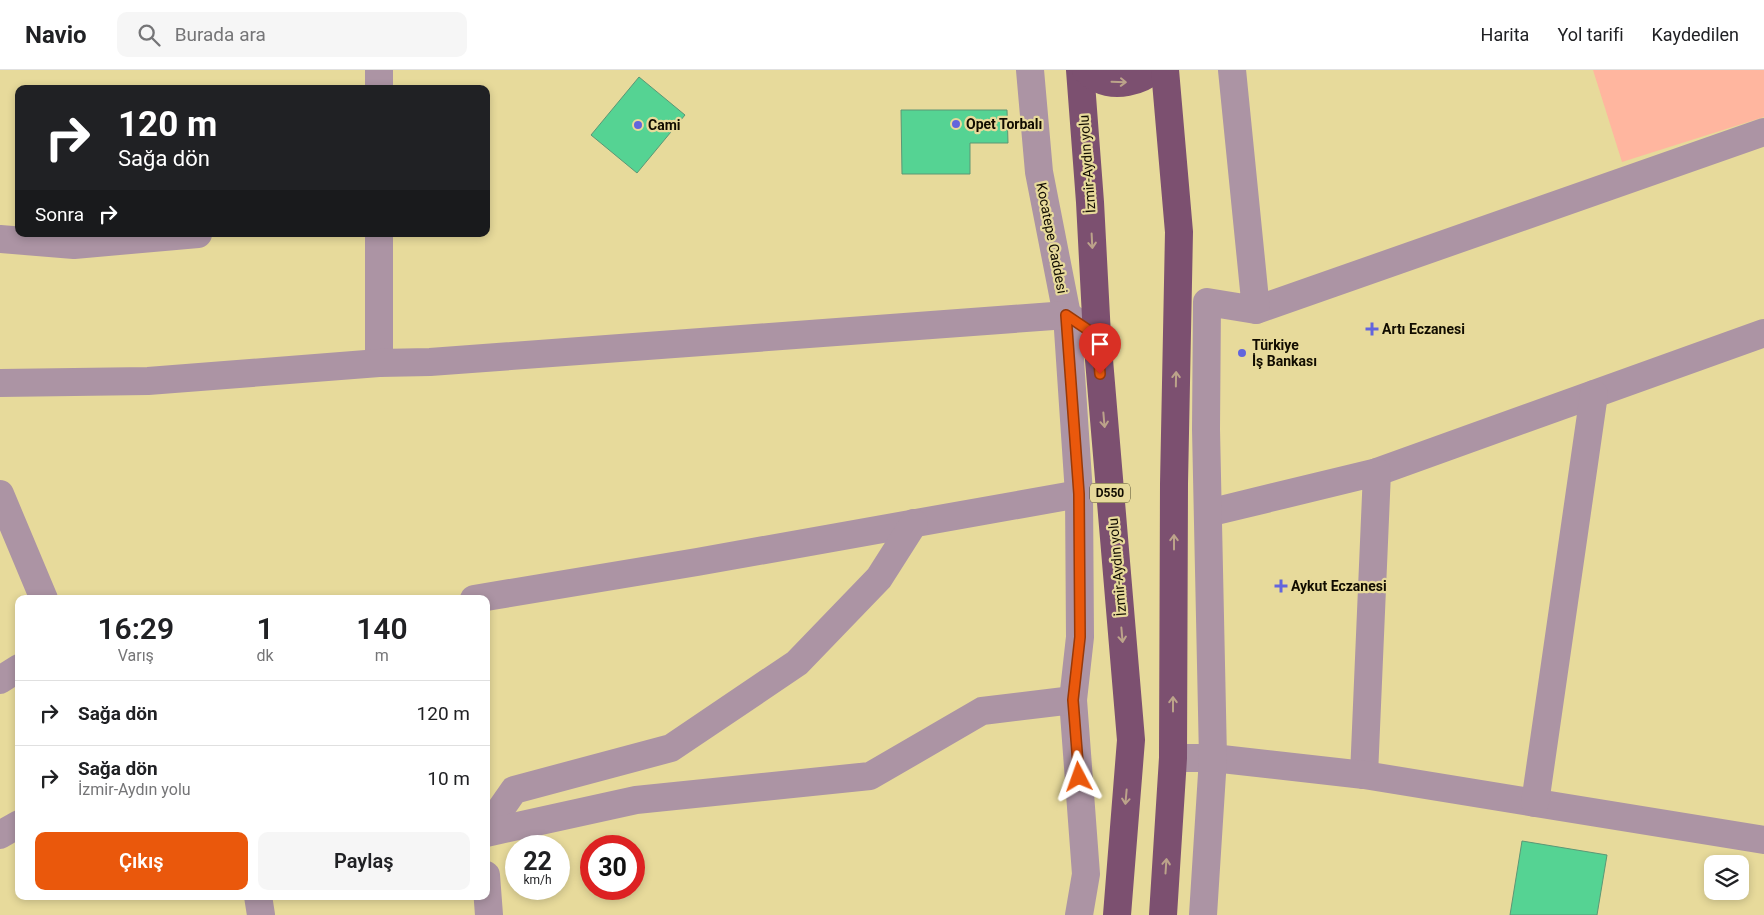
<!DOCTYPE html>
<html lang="tr">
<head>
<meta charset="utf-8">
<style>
  :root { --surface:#fff; --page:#f6f6f6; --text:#202124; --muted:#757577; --line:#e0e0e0; --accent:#ea580c }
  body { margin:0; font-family:Roboto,sans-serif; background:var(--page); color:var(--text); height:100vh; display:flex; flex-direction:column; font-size:19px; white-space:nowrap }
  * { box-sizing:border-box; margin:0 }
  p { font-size:16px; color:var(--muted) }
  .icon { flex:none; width:28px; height:28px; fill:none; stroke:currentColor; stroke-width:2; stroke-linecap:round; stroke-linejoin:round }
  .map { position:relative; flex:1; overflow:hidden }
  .details { position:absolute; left:15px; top:525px; width:475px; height:305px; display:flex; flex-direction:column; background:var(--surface); border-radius:10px; box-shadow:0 2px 8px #0003 }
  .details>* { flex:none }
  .guide { position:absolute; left:15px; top:15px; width:475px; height:152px; border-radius:10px; box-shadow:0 2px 8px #0003; background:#202124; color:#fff; overflow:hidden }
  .fabs { position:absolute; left:1704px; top:785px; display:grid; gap:10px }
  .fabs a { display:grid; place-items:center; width:45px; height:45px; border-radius:10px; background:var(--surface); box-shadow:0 2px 8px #0003; font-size:25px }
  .speed { position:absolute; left:505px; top:765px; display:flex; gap:10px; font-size:25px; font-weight:700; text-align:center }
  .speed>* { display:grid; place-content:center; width:65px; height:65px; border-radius:50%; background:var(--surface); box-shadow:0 2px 8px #0003; line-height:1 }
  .speed small { font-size:12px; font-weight:400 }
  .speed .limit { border:8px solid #d22; background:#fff; color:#111 }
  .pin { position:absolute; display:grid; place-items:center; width:42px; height:42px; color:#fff; margin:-51px -21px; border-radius:50% 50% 50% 0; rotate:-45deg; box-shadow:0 0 5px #0007 }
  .pin .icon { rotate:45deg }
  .me { position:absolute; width:55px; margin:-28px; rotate:356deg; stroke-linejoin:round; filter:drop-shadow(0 0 4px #0008) }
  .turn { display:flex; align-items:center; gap:18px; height:105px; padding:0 20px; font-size:22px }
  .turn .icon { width:65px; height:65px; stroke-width:2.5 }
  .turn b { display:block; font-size:35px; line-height:42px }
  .then { display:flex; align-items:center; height:48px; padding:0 20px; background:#0003; gap:10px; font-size:19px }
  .eta { display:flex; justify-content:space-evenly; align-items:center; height:85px; text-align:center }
  .eta b { font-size:30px; font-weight:600; line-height:35px }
  .cta { display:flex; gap:10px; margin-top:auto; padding:10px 20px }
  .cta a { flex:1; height:58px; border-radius:10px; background:var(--accent); color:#fff; font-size:20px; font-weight:600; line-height:58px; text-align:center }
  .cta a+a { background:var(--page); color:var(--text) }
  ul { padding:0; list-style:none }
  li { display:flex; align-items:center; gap:15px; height:65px; padding:0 20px; border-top:1px solid var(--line) }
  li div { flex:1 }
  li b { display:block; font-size:19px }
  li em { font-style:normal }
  header { display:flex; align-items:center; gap:30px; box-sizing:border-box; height:70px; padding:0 25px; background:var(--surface); border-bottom:1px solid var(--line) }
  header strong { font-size:24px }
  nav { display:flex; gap:28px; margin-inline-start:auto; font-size:18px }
  .search { width:350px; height:45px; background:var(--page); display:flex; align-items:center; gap:12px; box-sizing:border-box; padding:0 18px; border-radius:10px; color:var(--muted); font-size:19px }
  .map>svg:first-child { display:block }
  .green { fill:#ffb69f }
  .building { fill:#55d393; stroke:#5c9775 }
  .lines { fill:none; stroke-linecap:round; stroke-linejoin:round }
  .minor { stroke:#ac94a4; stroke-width:28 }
  .trunk { stroke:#7c5070; stroke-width:28 }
  .oneway { stroke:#bca38a }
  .route-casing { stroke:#983908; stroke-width:12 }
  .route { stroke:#ea580c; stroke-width:9 }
  .poi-dot { fill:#6265dd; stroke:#e7da9b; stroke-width:2 }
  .labels { text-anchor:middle; stroke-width:4.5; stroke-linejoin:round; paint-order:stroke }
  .shield { fill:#e7da9b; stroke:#514a2e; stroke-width:1 }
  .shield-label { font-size:12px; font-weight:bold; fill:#110c00 }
  .poi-label { font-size:14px; font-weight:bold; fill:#110c00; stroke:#e7da9b; text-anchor:start }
  .street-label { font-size:14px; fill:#110c00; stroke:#e7da9b }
</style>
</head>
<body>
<header>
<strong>Navio</strong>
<div class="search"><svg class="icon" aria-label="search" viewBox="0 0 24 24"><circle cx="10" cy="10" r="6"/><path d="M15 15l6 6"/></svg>Burada ara</div>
<nav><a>Harita</a><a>Yol tarifi</a><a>Kaydedilen</a></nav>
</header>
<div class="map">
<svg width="1764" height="845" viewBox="0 0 1764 845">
  <rect width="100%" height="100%" fill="#e7da9b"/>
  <polygon class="green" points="1593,0 1764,0 1764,47 1622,92"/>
  <g class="building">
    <polygon points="639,7 685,45 637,103 591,65"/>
    <polygon points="901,40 1007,40 1008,73 970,73 970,104 902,104"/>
    <polygon points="1522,771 1607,785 1597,845 1510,845"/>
  </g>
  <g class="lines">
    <g class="minor">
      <polyline points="379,0 379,19"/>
      <polyline points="1030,0 1039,102 1067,245 1079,424 1080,567 1073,630 1086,804 1079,845"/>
      <polyline points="0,169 74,175 198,164"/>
      <polyline points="1256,240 1764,62"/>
      <polyline points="379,293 379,164"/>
      <polyline points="0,313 148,311 379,293 430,292 1067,245 1097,266"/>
      <polyline points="1377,402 1764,263"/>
      <polyline points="0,424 44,529"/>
      <polyline points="1208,443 1377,402 1364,705"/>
      <polyline points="474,529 697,492 1079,424"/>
      <polyline points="0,610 19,598"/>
      <polyline points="1173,688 1213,688 1364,705 1764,770"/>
      <polyline points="1535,733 1594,324"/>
      <polyline points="486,760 514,720 671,678 797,593 879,508 914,453"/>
      <polyline points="486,763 636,730 870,706 982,641 1073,630"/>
      <polyline points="0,765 19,754"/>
      <polyline points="486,805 489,845"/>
      <polyline points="258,826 261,845"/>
      <polyline points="1203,845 1213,688 1206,359 1207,232 1256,240 1232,0"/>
    </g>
    <g class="trunk">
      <polyline points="1080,0 1090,132 1097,266 1131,670 1117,845"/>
      <path d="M1086 0C1090 3 1094 7 1099 9 1116 17 1140 12 1153 0"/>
      <polyline points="1163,845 1173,688 1174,414 1179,162 1165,0"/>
    </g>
  </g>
  <defs><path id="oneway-shaft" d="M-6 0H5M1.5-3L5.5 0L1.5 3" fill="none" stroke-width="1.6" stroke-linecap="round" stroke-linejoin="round" transform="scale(1.25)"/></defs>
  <g class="oneway">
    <use href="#oneway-shaft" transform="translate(1119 12) rotate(2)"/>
    <use href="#oneway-shaft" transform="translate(1092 171) rotate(87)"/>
    <use href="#oneway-shaft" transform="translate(1176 309) rotate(-89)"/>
    <use href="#oneway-shaft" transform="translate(1104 350) rotate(85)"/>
    <use href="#oneway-shaft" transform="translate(1174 472) rotate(-90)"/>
    <use href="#oneway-shaft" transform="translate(1122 565) rotate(85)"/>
    <use href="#oneway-shaft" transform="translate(1173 634) rotate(-90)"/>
    <use href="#oneway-shaft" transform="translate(1126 727) rotate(95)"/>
    <use href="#oneway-shaft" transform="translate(1166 796) rotate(-86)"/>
  </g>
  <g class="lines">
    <defs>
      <polyline id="route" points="1079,707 1073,630 1080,567 1079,424 1066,245 1097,266 1100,304"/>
    </defs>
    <use href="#route" class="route-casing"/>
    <use href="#route" class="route"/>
  </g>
  <g class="poi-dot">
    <circle cx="956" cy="54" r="5"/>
    <circle cx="638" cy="55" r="5"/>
    <path d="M1369.5 251.5h5v5h5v5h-5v5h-5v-5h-5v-5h5z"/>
    <circle cx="1242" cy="283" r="5"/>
    <path d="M1278.5 508.5h5v5h5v5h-5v5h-5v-5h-5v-5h5z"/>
  </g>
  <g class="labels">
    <rect class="shield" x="1090" y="413.5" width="40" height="19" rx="4"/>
    <g class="shield-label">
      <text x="1110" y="427">D550</text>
    </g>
    <g class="poi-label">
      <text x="966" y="59">Opet Torbalı</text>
      <text x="648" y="60">Cami</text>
      <text x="1382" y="264">Artı Eczanesi</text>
      <text x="1252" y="280">Türkiye<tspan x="1252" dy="16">İş Bankası</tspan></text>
      <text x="1291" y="521">Aykut Eczanesi</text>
    </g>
    <g class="street-label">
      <text transform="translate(1087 94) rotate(-94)" y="5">İzmir-Aydın yolu</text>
      <text transform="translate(1052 168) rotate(79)" y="5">Kocatepe Caddesi</text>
      <text transform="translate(1117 497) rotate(-95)" y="5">İzmir-Aydın yolu</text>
    </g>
  </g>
</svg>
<div class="fabs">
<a><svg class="icon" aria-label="layers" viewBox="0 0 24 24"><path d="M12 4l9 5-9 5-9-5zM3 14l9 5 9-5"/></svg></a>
</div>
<div class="speed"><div>22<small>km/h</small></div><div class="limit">30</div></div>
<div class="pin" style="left:1100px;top:304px;background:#d93025"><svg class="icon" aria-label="arrive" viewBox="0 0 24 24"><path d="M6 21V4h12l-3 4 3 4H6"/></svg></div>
<svg class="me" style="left:1079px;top:707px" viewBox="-20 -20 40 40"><path d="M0-17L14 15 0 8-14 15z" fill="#ea580c" stroke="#fff" stroke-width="4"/></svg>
<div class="guide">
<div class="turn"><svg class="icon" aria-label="right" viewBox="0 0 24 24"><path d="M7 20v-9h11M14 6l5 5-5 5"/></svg><div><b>120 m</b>Sağa dön</div></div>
<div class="then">Sonra<svg class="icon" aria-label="right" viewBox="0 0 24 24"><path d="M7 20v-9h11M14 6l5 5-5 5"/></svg></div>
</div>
<section class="details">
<div class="eta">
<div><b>16:29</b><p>Varış</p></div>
<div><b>1</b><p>dk</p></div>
<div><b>140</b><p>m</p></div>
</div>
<ul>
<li><svg class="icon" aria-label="right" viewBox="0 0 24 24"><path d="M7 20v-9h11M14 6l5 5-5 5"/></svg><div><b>Sağa dön</b></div><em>120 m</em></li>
<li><svg class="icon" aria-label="right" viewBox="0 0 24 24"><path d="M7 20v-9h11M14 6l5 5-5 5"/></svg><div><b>Sağa dön</b><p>İzmir-Aydın yolu</p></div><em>10 m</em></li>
</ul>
<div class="cta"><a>Çıkış</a><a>Paylaş</a></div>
</section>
</div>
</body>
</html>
